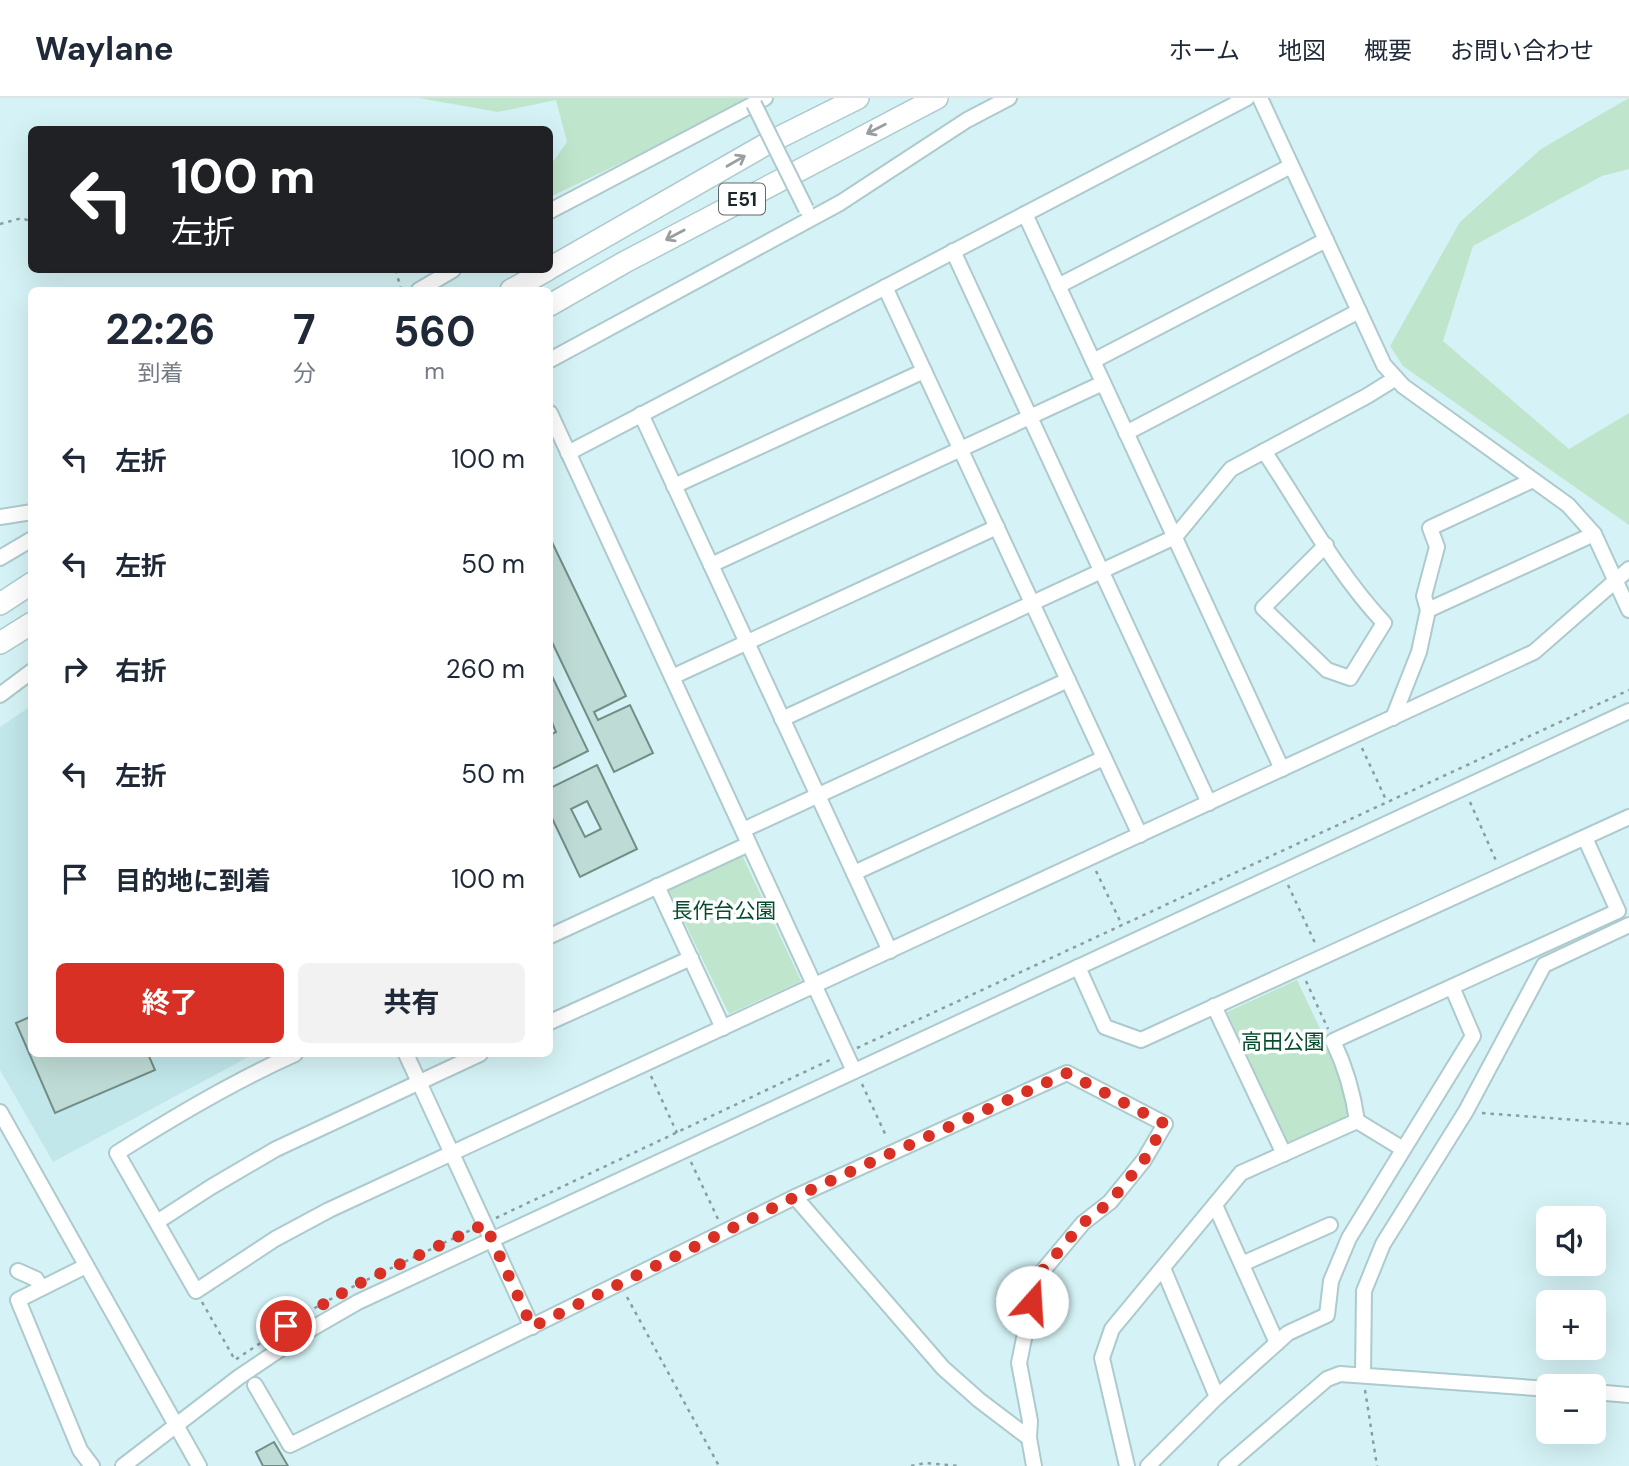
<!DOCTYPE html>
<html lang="ja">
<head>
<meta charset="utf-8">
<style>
  :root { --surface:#fff; --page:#f2f2f3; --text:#1f2937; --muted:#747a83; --line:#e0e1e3; --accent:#d93025 }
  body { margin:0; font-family:"DM Sans","Noto Sans JP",sans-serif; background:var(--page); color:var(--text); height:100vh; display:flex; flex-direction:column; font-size:26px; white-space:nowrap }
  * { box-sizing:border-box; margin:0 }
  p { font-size:23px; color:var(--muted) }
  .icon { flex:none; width:38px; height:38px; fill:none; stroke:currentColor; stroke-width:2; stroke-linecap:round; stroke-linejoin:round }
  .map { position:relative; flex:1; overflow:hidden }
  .details { position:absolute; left:28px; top:189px; width:525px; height:770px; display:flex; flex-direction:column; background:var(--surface); border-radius:10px; box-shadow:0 7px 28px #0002 }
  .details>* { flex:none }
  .hud { position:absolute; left:28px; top:28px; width:525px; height:147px; border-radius:10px; box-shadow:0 7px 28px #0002; background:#202124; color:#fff; overflow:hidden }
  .buttons { position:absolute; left:1536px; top:1108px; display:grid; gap:14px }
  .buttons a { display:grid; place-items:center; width:70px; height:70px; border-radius:10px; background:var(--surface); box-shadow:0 7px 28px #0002; font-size:35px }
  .pin { position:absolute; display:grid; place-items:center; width:60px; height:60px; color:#fff; margin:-30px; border:4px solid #fff; border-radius:50%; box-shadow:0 2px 7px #0007 }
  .me { position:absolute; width:77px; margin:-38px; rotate:19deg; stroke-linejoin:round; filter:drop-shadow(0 0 5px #0008) }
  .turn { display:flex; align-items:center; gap:24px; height:147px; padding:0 28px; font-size:32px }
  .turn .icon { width:91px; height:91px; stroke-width:2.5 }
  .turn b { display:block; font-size:49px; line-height:60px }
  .eta { display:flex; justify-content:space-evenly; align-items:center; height:119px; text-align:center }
  .eta b { font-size:42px; font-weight:700; line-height:49px }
  .cta { display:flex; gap:14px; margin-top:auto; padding:14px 28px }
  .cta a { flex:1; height:80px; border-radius:10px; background:var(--accent); color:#fff; font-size:28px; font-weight:700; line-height:80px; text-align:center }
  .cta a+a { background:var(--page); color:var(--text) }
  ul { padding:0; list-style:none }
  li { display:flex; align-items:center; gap:21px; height:105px; padding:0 28px }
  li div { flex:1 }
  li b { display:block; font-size:26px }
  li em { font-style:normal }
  header { display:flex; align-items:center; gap:42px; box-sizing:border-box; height:98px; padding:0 35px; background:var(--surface); border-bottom:2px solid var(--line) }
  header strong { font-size:33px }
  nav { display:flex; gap:38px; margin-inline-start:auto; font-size:24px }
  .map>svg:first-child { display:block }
  .built { fill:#c1e7eb }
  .green { fill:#bfe5cc }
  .building { fill:#bfdbd5; stroke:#738d87; stroke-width:2; fill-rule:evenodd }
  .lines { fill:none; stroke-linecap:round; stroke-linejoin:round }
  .minor-casing { stroke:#adcacd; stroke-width:18 }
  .highway-casing { stroke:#adcacd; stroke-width:24 }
  .path { stroke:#889ea1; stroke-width:2.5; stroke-dasharray:3.5 5; stroke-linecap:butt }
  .minor { stroke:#fff; stroke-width:14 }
  .highway { stroke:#fff; stroke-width:21 }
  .minor-bridge-casing { stroke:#adcacd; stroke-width:18; stroke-linecap:butt }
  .minor-bridge { stroke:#fff; stroke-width:14 }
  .oneway { stroke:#999e9f }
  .route { stroke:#d93025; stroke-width:12; stroke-dasharray:0 21.6 }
  .labels { text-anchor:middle; stroke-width:7; stroke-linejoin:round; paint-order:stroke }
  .shield { fill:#fff; stroke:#606869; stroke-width:2 }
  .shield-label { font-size:19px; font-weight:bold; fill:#1c2729 }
  .park-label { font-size:21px; fill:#054e2d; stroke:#fff }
</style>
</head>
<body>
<header>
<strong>Waylane</strong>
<nav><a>ホーム</a><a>地図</a><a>概要</a><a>お問い合わせ</a></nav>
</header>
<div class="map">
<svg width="1629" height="1368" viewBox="0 0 1629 1368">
  <rect width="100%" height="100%" fill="#d5f3f6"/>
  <polygon class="built" points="31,608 32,956 254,956 53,1064 0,972 0,629"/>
  <g class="green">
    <polygon points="419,0 756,0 550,99 550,68 567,44 556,2 498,14"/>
    <polygon points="1629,0 1629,71 1602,78 1473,148 1443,243 1569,351 1629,315 1629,427 1403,268 1390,248 1460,124 1541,51"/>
    <polygon points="742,757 801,883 729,916 669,792"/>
    <polygon points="1297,882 1340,973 1349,1013 1345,1020 1288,1045 1227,914"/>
  </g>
  <g class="building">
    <polygon points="550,440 626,598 594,614 598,622 630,607 653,655 614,674 550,540"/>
    <polygon points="550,574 588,653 550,672 550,637 556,634 550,620"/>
    <path d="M597 667 637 751 580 779 550 716V690ZM587 703 601 731 585 739 571 711Z"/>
    <polygon points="32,918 32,956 148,956 155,972 55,1015 16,925"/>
    <polygon points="274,1344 288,1368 263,1368 256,1354"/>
  </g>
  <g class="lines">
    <defs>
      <g id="minor">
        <polyline points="1260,0 1384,267 1403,288 1568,407 1594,436 1629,512"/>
        <polyline points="550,113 765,0"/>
        <polyline points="1025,116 1282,671"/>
        <polyline points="953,153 1209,705"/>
        <polyline points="1058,188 1291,68"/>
        <polyline points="885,189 1140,737"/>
        <polyline points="419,192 453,172"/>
        <polyline points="550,262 840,105 967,22 1009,0"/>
        <polyline points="1093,263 1326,142"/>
        <polyline points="550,315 854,973"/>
        <polyline points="641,316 890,853"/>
        <polyline points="1126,335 1359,213"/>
        <path d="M1264 353C1302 410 1337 475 1384 525L1350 580 1327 572 1263 510 1326 447"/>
        <polyline points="568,355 1247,0"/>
        <polyline points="674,388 924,273"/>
        <polyline points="0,419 32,414"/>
        <polyline points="0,460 32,441"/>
        <polyline points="711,467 1103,285"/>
        <polyline points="1428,512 1424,498 1437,449 1430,430 1533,382"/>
        <polyline points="672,579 997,429"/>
        <polyline points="0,597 32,573"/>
        <polyline points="1393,620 1419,554 1428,512 1594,436"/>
        <polyline points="782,621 1175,439 1231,371 1367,298 1396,280"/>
        <polyline points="743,732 1068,582"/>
        <polyline points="854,775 1104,660"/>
        <polyline points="657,788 723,930"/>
        <polyline points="550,838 749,746"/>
        <polyline points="1078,869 1105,929 1141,942 1629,719"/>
        <polyline points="1214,908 1284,1056"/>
        <polyline points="550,924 691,860"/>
        <path d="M295 956C232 984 175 1018 117 1055L196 1193 275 1141 329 1112 1534 554 1629 471"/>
        <polyline points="406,956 532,1229"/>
        <polyline points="0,1014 199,1368"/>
        <polyline points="1357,1023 1403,1051"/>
        <polyline points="795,1099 943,1270 979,1302 1029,1340"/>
        <polyline points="1215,1107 1277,1245"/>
        <polyline points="157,1124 211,1089 276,1051 480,956"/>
        <polyline points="1242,1166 1330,1127"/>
        <polyline points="86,1168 18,1202 80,1352 92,1368"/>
        <polyline points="1163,1170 1217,1299"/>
        <polyline points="18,1173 36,1181 41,1190"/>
        <polyline points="1363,1277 1364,1193 1383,1146 1466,1013 1544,867 1629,827"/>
        <polyline points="255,1287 290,1347 795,1099 1067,975 1165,1026 1144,1062 1110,1104 1083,1125 1036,1181 1019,1265 1030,1323 1029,1340 1034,1368"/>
        <polyline points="1594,1294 1629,1297"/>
        <polyline points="123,1368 239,1279 306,1234 358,1204 1629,613"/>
        <path d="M1127 1368 1102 1260 1112 1231 1241 1075 1357 1023C1353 994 1346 970 1333 943L1618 813 1585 740"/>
        <polyline points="1148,1368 1217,1299 1288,1235 1327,1217 1331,1183 1349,1140 1473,938 1452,889"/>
        <polyline points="1226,1368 1327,1281 1340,1276 1549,1291"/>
      </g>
      <g id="highway">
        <polyline points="550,170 768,45 858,0"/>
        <polyline points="511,192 547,172"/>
        <polyline points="550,207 625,164 937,0"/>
        <polyline points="0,506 32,485"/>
        <polyline points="0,545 32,525"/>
      </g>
    </defs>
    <use href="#minor" class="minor-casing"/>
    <use href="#highway" class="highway-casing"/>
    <g class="path">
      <polyline points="0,126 22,120 32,124"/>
      <polyline points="396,172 401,192"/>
      <polyline points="1362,650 1387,704"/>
      <polyline points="1470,704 1497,765"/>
      <polyline points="1096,773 1122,827"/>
      <polyline points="1288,787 1316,847"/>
      <polyline points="1306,883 1328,931"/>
      <polyline points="857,950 1629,592"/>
      <polyline points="651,978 677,1035"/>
      <polyline points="862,986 887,1040"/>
      <polyline points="1482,1015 1629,1026"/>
      <polyline points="691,1064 718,1121"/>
      <polyline points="496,1120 832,961"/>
      <polyline points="627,1199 719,1368"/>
      <polyline points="202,1204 235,1262 304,1216 356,1187 471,1132"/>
      <polyline points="1365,1292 1377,1368"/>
      <polyline points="911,1368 925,1365 960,1368"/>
    </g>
    <use href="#minor" class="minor"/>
    <use href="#highway" class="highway"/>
    <defs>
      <polyline id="minor-bridge" points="754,6 806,111"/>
    </defs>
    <use href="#minor-bridge" class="minor-bridge-casing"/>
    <use href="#minor-bridge" class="minor-bridge"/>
  </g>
  <defs><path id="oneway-shaft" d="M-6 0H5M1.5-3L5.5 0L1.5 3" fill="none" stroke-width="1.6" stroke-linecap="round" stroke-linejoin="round" transform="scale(1.75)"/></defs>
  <g class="oneway">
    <use href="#oneway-shaft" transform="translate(876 31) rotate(153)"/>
    <use href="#oneway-shaft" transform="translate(736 63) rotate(-30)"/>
    <use href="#oneway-shaft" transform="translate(675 137) rotate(152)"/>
  </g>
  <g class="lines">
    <polyline class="route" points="286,1228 356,1187 485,1126 532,1229 795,1099 1067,975 1165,1026 1144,1062 1110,1104 1083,1125 1035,1181 1032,1204"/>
  </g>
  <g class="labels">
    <rect class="shield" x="719" y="85.5" width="46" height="31" rx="5"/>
    <g class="shield-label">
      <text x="742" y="108">E51</text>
    </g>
    <g class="park-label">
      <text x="724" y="820">長作台公園</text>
      <text x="1283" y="951">高田公園</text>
    </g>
  </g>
</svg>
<div class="buttons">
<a><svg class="icon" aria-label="sound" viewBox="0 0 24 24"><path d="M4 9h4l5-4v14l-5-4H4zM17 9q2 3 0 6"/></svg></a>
<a>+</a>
<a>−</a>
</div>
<div class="pin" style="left:286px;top:1228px;background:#d93025"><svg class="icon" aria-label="arrive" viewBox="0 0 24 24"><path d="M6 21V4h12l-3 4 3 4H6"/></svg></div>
<svg class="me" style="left:1032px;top:1204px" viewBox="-20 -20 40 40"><circle r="19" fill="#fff"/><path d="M0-13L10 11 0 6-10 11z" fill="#d93025"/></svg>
<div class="hud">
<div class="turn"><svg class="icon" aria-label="left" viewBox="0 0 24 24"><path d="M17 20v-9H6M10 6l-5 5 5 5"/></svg><div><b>100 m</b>左折</div></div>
</div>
<section class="details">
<div class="eta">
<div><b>22:26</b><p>到着</p></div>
<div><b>7</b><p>分</p></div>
<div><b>560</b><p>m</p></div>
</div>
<ul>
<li><svg class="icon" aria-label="left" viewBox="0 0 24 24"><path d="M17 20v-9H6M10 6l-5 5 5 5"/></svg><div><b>左折</b></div><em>100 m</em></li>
<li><svg class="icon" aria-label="left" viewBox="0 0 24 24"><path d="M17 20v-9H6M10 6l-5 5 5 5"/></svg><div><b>左折</b></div><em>50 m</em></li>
<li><svg class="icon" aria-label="right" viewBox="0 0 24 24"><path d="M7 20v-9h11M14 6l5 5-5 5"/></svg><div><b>右折</b></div><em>260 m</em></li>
<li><svg class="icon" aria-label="left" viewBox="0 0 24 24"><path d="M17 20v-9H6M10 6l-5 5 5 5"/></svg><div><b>左折</b></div><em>50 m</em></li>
<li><svg class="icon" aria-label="arrive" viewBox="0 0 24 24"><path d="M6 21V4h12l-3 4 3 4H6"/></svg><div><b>目的地に到着</b></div><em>100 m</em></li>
</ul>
<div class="cta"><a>終了</a><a>共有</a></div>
</section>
</div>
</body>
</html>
